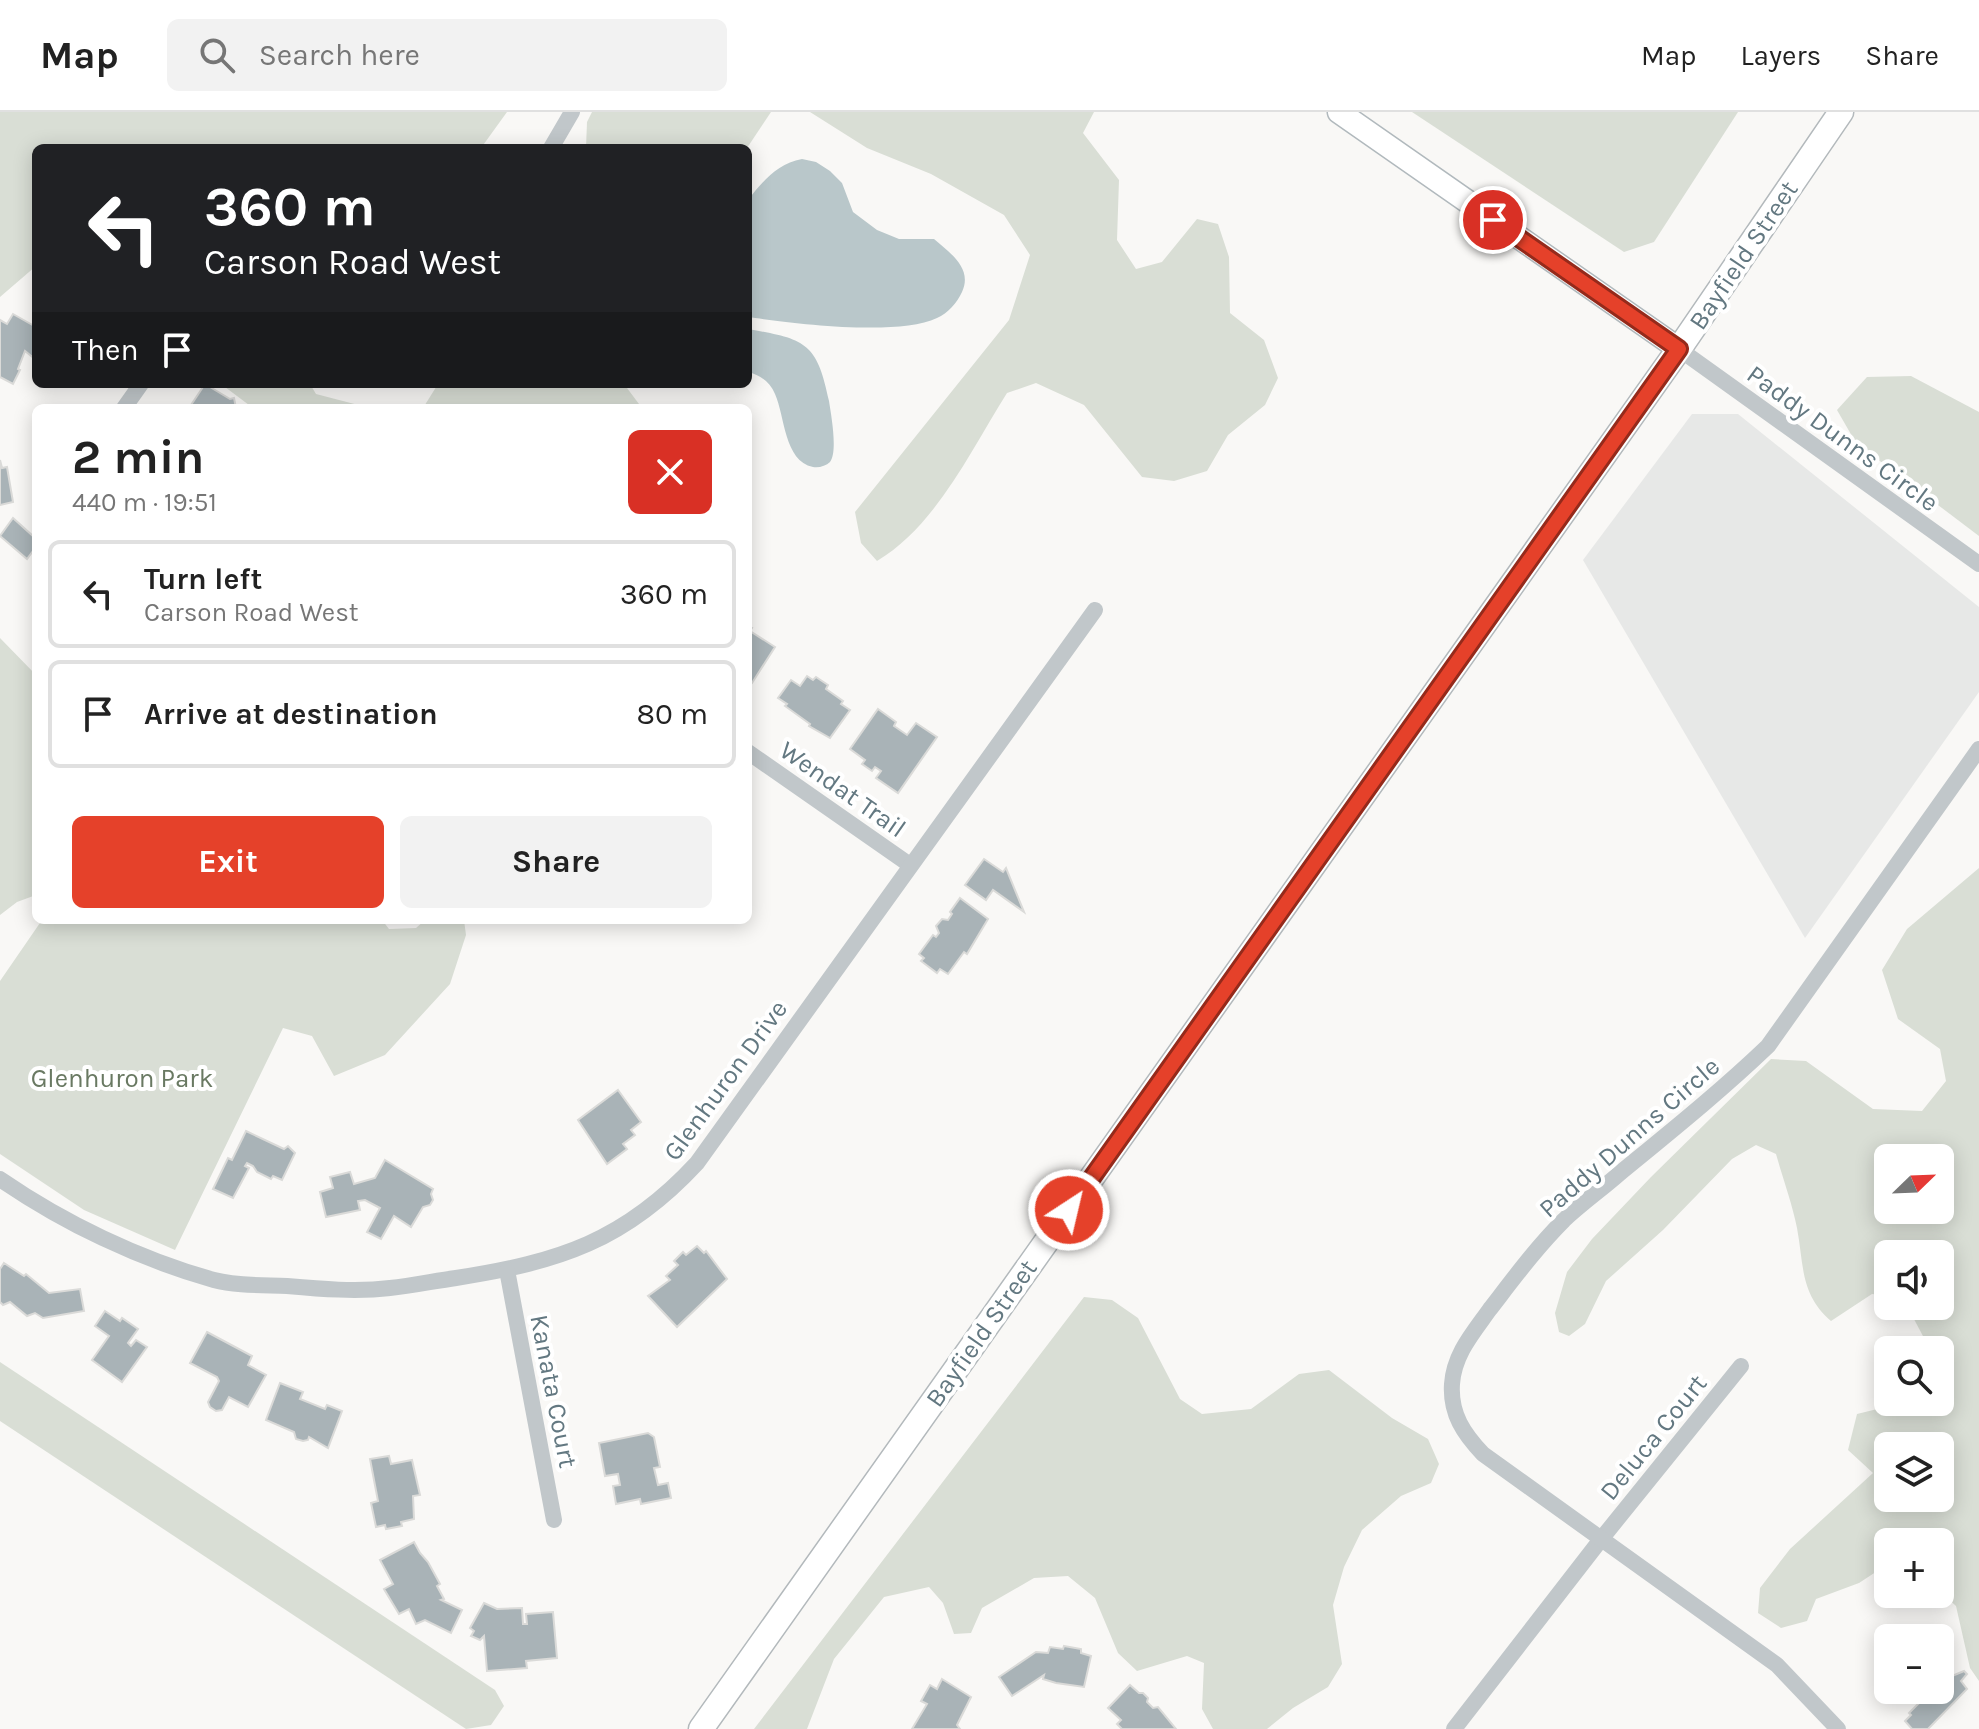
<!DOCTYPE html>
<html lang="en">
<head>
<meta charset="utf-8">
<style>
  :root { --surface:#fff; --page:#f2f2f2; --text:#222; --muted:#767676; --line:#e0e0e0; --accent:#e5412a }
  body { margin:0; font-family:Karla,sans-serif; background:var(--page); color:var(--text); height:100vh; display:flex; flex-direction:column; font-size:30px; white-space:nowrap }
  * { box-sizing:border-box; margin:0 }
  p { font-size:26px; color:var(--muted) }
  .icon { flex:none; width:44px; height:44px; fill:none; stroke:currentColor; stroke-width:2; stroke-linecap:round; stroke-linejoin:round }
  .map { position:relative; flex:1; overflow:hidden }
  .side { position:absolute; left:32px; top:292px; width:720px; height:520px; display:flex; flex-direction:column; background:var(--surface); border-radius:12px; box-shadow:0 4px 20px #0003 }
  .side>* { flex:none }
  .guide { position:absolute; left:32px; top:32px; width:720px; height:244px; border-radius:12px; box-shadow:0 4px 20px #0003; background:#202124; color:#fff; overflow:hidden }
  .needle { width:52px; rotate:67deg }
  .tools { position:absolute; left:1874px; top:1032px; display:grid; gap:16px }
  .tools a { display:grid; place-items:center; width:80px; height:80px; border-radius:12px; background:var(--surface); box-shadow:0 4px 20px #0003; font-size:40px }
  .pin { position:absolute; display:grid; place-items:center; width:68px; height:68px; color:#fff; margin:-34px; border:4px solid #fff; border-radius:50%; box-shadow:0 2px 8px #0007 }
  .me { position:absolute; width:88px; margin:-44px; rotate:35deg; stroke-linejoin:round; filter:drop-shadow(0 0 6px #0008) }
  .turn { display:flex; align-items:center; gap:28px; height:168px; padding:0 40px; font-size:36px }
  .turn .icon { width:104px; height:104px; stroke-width:2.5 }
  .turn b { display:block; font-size:56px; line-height:68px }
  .then { display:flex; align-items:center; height:76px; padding:0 40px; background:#0003; gap:16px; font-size:30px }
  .round { display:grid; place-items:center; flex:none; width:84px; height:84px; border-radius:12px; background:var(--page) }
  .head { display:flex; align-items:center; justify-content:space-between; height:136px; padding:0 40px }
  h1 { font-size:48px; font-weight:700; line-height:60px }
  .primary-button { display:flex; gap:16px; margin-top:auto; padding:16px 40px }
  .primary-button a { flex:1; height:92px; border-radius:12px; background:var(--accent); color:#fff; font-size:32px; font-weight:700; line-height:92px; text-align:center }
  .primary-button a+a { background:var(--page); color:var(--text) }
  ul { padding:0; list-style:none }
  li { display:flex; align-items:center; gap:24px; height:108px; margin:0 16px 12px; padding:0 24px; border:4px solid var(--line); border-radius:12px }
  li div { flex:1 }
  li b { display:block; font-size:30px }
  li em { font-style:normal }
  header { display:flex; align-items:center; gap:48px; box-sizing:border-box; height:112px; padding:0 40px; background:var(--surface); border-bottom:2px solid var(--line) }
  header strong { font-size:38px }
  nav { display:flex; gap:44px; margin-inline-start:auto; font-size:28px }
  .search { width:560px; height:72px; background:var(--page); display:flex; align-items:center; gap:20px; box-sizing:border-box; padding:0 28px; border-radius:12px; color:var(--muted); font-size:30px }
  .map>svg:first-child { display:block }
  .built { fill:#e7e8e7 }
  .green { fill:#d9ded5; fill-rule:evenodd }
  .water { fill:#b9c7ca }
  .building { fill:#a9b3b7; stroke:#dadad8; stroke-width:2 }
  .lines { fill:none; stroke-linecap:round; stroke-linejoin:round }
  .secondary-casing { stroke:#b1b9bd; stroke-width:25 }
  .primary-casing { stroke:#b3b9bc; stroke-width:27 }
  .street { stroke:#c1c7ca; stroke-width:16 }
  .secondary { stroke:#fff; stroke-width:22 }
  .primary { stroke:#fff; stroke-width:24 }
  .route-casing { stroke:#952a1b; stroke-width:20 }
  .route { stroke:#e5412a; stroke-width:14 }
  .labels { text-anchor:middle; stroke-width:8; stroke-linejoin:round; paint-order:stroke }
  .street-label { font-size:26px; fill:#637881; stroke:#fff }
  .park-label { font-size:26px; fill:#697962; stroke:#fff }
</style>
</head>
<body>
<header>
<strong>Map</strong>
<div class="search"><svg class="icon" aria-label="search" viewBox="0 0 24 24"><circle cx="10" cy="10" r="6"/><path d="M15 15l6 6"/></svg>Search here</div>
<nav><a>Map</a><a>Layers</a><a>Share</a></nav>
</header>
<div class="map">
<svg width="1979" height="1617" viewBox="0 0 1979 1617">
  <rect width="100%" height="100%" fill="#f9f8f6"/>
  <polygon class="built" points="1692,302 1738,302 1979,495 1979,580 1805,826 1583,448"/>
  <g class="green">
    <polygon points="0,0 507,0 481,36 36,36 36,154 0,185"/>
    <polygon points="592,0 771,0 747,36 586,36 587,10"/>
    <path d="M810 0H1094L1083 21 1119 68 1117 128 1136 157 1162 150 1197 107 1218 112 1229 145 1230 201 1264 228 1278 266 1265 293 1228 323 1207 359 1174 369 1142 365 1084 293 1036 271 1007 281C971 338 936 414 877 449L861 431 855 400 1009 208 1030 143 1004 103 931 62 867 36Z"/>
    <polygon points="1412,0 1738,0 1654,130 1624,140"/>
    <polygon points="1911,264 1979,300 1979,424 1856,331 1837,298 1867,265"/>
    <polygon points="221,272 310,272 316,282 366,295 420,296 253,296"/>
    <polygon points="438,272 624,272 642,296 423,296"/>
    <polygon points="0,526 36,563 36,783 17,790 0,803"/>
    <path d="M1979 756V1569L1970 1556 1956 1494 1940 1479V1430H1888V1452L1859 1471 1816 1487 1807 1509 1781 1516 1758 1501 1760 1476 1790 1437 1873 1361 1848 1338 1857 1302 1906 1290H1940V1238H1926L1924 1226 1907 1194H1940V1142H1888V1184L1872 1182 1831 1209C1800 1182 1804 1154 1797 1116 1792 1091 1783 1067 1776 1042L1756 1033 1732 1047 1663 1118 1606 1169 1585 1212 1569 1224 1559 1220 1555 1201 1567 1160 1592 1127 1651 1065 1771 947 1806 949 1873 997 1922 999 1946 969 1940 937 1898 907 1882 858 1907 817ZM1888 1046H1940V1098H1888ZM1888 1334H1940V1386H1888Z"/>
    <polygon points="42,808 382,808 389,817 416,816 425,808 464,808 466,823 450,872 385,943 334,964 312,924 283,916 175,1138 84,1098 0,1042 0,869"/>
    <polygon points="1084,1185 1112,1188 1138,1206 1180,1287 1202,1302 1251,1297 1299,1262 1329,1258 1392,1306 1428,1327 1439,1352 1431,1371 1401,1384 1362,1418 1344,1455 1333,1493 1342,1552 1328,1575 1293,1596 1267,1617 1213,1617 1202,1597 1204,1551 1187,1544 1137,1559 1118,1541 1095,1486 1068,1464 1034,1466 982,1496 971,1521 954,1522 943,1491 929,1475 884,1485 834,1547 807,1617 754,1617"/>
    <polygon points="0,1250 495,1578 504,1594 491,1613 466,1617 0,1309"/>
  </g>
  <g class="water">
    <path d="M802 47 816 50 830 59 842 71 853 100 877 118 899 127H934C950 141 973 156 962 180 957 191 948 201 937 206 897 225 792 211 748 205V88C763 69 777 52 802 47Z"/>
    <path d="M748 217C805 227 817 230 829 289 831 302 838 340 830 350 826 354 819 356 813 355 784 349 785 304 775 282 770 270 760 263 748 260Z"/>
  </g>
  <g class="building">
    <polygon points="13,202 36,215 36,248 25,239 18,257 20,258 13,272 0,265 0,208 7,212"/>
    <polygon points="205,272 230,287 234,286 236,296 189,296"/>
    <polygon points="0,348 2,356 7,355 13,390 0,393"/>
    <polygon points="13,406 33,424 36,421 36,442 33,439 27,447 0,424"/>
    <polygon points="748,514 752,516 750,519 775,535 752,571 748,569"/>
    <polygon points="807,564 813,568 816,565 828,573 826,577 843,589 841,592 850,598 830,626 809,614 810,612 785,594 787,592 778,586 791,568 800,574"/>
    <polygon points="878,597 896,610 894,614 907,623 916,611 937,625 898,681 876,666 881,659 875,655 872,659 862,652 865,648 850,637"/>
    <polygon points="984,747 1003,760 1006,756 1024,800 993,778 986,788 965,773"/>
    <polygon points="960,786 988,807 967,842 964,840 948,862 940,857 937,861 921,849 924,846 919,842 933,823 936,825 939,821 936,814 942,807 948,808 952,802 950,800"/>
    <polygon points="618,978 641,1010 631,1018 635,1023 623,1032 627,1037 607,1052 578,1008"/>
    <polygon points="246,1019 284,1037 288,1034 295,1041 282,1068 273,1064 271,1067 257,1060 253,1054 247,1051 245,1054 249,1056 233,1086 213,1077 228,1046 232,1048"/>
    <polygon points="385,1048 433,1077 431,1082 433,1088 430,1093 423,1095 411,1115 394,1104 381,1127 367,1120 380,1096 365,1088 358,1089 360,1098 326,1105 320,1080 333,1076 330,1065 350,1060 354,1072 375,1066"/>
    <polygon points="697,1134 704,1141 706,1139 727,1167 677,1215 648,1184 670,1168 666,1164 678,1153 674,1149 683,1140 686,1143"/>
    <polygon points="4,1151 24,1164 26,1162 49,1181 80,1177 84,1199 43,1206 35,1201 27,1204 10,1190 3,1193 0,1190 0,1157"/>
    <polygon points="105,1199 120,1209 122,1206 138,1217 128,1231 131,1234 136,1228 147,1235 122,1270 92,1248 109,1224 95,1214"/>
    <polygon points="207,1220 252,1244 248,1253 266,1263 248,1295 229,1285 222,1298 216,1299 210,1295 208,1290 219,1269 217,1265 190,1251"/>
    <polygon points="280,1271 303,1280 300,1287 325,1297 327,1293 342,1299 328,1336 309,1325 308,1328 303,1329 296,1327 294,1320 266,1308"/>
    <polygon points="648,1321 654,1325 660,1355 654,1356 658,1373 668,1371 671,1386 641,1392 640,1387 616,1392 613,1374 620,1373 618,1362 605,1364 599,1331"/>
    <polygon points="389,1344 391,1352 412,1348 420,1383 413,1384 414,1407 401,1410 402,1414 386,1417 385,1413 376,1415 371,1391 378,1389 370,1347"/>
    <polygon points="414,1430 420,1441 428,1450 440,1472 437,1474 444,1487 441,1488 462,1498 451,1521 425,1508 416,1512 409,1497 399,1502 384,1477 393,1472 380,1448"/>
    <polygon points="484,1491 497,1497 522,1496 523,1512 527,1512 526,1502 553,1500 557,1546 526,1549 527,1556 487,1559 484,1524 480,1528 471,1524 474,1519 470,1516"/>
    <polygon points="1064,1534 1081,1537 1081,1541 1091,1544 1084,1575 1056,1571 1043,1567 1044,1563 1012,1584 999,1565 1036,1540 1048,1541 1050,1535 1063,1537"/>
    <polygon points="1964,1559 1967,1562 1961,1569 1967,1577 1928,1617 1912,1617 1905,1609 1911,1603 1909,1601 1929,1581 1925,1582 1921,1578 1940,1578 1940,1569"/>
    <polygon points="942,1567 971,1585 957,1613 960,1617 912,1617 927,1592 921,1589 930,1573 937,1577"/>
    <polygon points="1130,1573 1139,1581 1143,1581 1148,1586 1147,1590 1153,1596 1158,1595 1176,1617 1122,1617 1117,1612 1121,1608 1108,1596"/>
  </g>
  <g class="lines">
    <defs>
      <polyline id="secondary" points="1339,0 1679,237"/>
      <polyline id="primary" points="701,1617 1679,237 1841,0"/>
    </defs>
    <use href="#secondary" class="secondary-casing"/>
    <use href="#primary" class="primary-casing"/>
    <g class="street">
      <polyline points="551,36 572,0"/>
      <polyline points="1679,237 1979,452"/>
      <polyline points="124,296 141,272"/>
      <polyline points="748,640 910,753"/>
      <path d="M0 1067C64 1111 139 1147 214 1168 236 1174 263 1173 287 1174 320 1177 357 1180 390 1176 412 1174 434 1169 456 1166 559 1150 625 1129 697 1051L1095 498"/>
      <polyline points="507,1158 554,1408"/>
      <polyline points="1454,1617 1602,1426 1741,1254"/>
      <path d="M1838 1617 1777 1553 1483 1342C1464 1322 1450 1302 1452 1272 1454 1242 1473 1221 1490 1197 1514 1166 1536 1136 1564 1108 1582 1091 1602 1077 1620 1061 1670 1020 1721 979 1768 934L1979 637"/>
    </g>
    <use href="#secondary" class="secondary"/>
    <use href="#primary" class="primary"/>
  </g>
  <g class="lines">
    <defs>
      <polyline id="route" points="1069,1098 1679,237 1493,108"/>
    </defs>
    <use href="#route" class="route-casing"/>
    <use href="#route" class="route"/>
  </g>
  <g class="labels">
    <g class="street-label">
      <text transform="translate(1743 143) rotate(-56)" y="9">Bayfield Street</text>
      <text transform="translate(1843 326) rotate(36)" y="9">Paddy Dunns Circle</text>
      <text transform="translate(843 677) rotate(35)" y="9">Wendat Trail</text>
      <text transform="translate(725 968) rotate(-54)" y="9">Glenhuron Drive</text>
      <text transform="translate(1629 1025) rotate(-41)" y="9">Paddy Dunns Circle</text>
      <text transform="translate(981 1221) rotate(-55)" y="9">Bayfield Street</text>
      <text transform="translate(554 1279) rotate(79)" y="9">Kanata Court</text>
      <text transform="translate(1653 1325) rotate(-51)" y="9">Deluca Court</text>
    </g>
    <g class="park-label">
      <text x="122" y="975">Glenhuron Park</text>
    </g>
  </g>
</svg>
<div class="tools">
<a><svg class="needle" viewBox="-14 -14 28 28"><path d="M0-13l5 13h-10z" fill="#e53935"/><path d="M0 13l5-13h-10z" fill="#767676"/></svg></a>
<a><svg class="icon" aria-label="sound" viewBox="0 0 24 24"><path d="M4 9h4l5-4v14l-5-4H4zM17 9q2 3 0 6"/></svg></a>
<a><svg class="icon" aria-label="search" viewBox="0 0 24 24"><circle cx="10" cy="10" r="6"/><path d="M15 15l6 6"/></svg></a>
<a><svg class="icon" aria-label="layers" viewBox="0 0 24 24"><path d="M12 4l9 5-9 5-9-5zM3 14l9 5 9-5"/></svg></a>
<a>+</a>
<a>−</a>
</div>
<div class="pin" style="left:1493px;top:108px;background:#d93025"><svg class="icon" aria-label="arrive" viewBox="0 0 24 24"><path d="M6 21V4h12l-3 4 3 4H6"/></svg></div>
<svg class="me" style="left:1069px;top:1098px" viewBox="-20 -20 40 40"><circle r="17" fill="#e5412a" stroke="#fff" stroke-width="3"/><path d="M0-11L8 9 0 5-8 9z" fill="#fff"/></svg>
<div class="guide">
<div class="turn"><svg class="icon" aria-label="left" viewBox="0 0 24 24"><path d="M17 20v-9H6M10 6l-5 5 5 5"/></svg><div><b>360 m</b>Carson Road West</div></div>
<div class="then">Then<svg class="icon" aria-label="arrive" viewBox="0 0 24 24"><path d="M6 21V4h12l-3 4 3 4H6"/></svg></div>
</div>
<section class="side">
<div class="head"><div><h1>2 min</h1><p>440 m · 19:51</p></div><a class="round" style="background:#d93025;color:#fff"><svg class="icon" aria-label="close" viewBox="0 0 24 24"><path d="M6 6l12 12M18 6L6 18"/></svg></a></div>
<ul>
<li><svg class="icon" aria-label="left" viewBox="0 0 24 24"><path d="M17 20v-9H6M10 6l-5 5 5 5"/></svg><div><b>Turn left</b><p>Carson Road West</p></div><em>360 m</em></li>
<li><svg class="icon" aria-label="arrive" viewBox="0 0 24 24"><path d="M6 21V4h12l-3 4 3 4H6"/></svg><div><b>Arrive at destination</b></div><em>80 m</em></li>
</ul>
<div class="primary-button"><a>Exit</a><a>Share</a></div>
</section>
</div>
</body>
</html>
